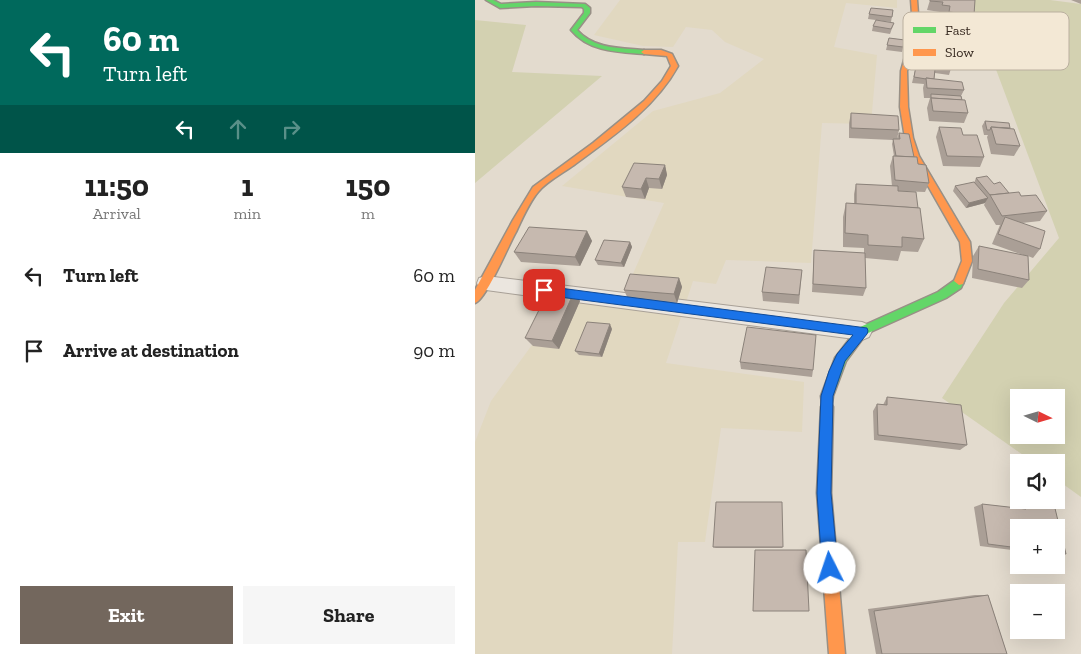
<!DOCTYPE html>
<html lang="en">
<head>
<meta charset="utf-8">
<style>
  :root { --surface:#fff; --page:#f6f6f6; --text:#222; --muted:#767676; --accent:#73675d }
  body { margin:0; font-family:"Zilla Slab",serif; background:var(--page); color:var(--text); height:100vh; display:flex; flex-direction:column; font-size:19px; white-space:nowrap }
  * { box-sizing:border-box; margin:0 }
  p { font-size:16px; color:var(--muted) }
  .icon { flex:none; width:28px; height:28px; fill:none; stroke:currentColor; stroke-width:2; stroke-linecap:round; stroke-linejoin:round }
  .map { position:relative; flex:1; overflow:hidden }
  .drawer { display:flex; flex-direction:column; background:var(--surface); width:475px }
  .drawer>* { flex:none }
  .hud { background:#00695c; color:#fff; overflow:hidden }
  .needle { width:32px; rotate:95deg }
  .controls { position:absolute; left:535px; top:389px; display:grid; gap:10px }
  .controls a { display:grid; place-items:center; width:55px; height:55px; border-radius:0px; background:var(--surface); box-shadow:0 5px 20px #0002; font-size:25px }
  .pin { position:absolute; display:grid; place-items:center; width:42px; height:42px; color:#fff; margin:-21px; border-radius:10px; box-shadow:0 2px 8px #0006 }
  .me { position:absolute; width:55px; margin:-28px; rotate:356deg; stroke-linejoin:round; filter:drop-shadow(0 0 4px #0008) }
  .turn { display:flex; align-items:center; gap:18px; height:105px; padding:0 20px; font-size:22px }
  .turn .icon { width:65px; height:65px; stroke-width:2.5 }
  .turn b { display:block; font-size:35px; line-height:42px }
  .lanes { display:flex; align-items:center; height:48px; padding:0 20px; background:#0003; justify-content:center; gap:25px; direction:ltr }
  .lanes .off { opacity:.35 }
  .eta { display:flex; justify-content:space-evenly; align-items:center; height:85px; text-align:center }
  .eta b { font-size:30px; font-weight:800; line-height:35px }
  .primary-button { display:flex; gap:10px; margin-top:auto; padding:10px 20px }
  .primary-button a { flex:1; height:58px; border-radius:0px; background:var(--accent); color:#fff; font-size:20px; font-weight:800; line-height:58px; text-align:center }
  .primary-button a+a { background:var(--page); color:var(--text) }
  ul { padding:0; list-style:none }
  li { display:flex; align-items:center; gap:15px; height:75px; padding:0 20px }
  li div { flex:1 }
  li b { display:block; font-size:19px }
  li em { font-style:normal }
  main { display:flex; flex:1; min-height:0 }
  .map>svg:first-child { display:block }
  .farmland { fill:#e1d8c0 }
  .green { fill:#d3d1b1; fill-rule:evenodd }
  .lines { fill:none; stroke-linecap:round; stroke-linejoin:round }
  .street-casing { stroke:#a8a097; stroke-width:2 }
  .fast-casing { stroke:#989086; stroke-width:3 }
  .slow-casing { stroke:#989086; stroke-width:3 }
  .street { fill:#ebe6df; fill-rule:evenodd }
  .fast { fill:#63d668; fill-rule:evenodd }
  .slow { fill:#ff974d; fill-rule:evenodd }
  .wall { fill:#aa9f96 }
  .shaded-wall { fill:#8b827a }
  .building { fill:#c6b9af; stroke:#8b827a }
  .route { fill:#1a73e8; stroke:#114b97 }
  .key { fill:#f3e8d5; stroke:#baaf9f; stroke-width:1 }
  .key-label { font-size:14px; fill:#362920 }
</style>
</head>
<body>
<main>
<section class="drawer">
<div class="hud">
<div class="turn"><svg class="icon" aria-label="left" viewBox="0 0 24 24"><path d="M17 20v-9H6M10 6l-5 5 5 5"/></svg><div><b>60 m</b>Turn left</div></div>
<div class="lanes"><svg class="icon" aria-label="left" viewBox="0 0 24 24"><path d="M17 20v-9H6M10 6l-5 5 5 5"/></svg><svg class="icon off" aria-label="ahead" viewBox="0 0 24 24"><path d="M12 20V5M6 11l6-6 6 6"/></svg><svg class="icon off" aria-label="right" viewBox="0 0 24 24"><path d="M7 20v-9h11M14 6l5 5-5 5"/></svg></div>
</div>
<div class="eta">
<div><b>11:50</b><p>Arrival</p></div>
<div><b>1</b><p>min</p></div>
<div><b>150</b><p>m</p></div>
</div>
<ul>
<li><svg class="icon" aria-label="left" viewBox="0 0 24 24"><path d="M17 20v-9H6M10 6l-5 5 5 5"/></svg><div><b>Turn left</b></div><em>60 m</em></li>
<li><svg class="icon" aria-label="arrive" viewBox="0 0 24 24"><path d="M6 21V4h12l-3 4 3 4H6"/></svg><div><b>Arrive at destination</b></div><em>90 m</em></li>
</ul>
<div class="primary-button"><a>Exit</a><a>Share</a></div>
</section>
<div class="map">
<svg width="606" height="654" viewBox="0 0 606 654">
  <rect width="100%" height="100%" fill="#e3dbce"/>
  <polygon class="farmland" points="145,0 422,0 422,8 371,3 359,47 402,55 396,124 347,123 336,263 251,260 241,284 218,281 191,363 329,382 327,432 246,428 230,542 203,542 197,654 0,654 0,442 16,401 89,301 143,308 189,203 87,186 178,111 245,93 289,59 250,42 237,30 211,27 198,47 168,46 119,35"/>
  <g class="green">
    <path d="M495 0H575L606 4V497L581 479V462H558L467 398 529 303 584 238ZM544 398H581V435H544Z"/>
    <polygon points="0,20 51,25 37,72 127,76 0,183"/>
  </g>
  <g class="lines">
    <defs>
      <polygon id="street" points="11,276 387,322 394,325 397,331 394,337 387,340 11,290 4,288 2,283 4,278"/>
      <g id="fast">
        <path d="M11 0H18L26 4 61 2 110 4 115 8V13L102 30C119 49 145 48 169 50L172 52 169 54C143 52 114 52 96 30L109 13V9L107 7 61 6 25 8Z"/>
        <polygon points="484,277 489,281 486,288 471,298 391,334 371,361 358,396 356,411 352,413 348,411 346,396 360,358 383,328 463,292"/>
      </g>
      <g id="slow">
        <polygon points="436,0 442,0 444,28 432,71 433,107 438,138 444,156 495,242 497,261 488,284 484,285 479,281 487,261 485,242 436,156 430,138 425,107 426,71 438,28"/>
        <path d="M186 50 197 54 203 66C180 108 137 137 99 165 88 173 72 181 63 192 54 203 47 219 41 232 34 244 11 300 0 303V290L38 220 58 187 118 143 169 101 187 81 196 66 192 56 169 54 166 52 169 50Z"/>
        <polygon points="352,401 356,403 358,407 356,493 370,654 354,654 342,493 346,407 348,403"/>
      </g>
    </defs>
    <use href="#street" class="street-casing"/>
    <use href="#fast" class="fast-casing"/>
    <use href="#slow" class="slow-casing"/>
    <use href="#street" class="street"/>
    <use href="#fast" class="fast"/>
    <use href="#slow" class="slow"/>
  </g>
  <g class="wall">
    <polygon points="455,0 500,0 499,15 495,25 471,22 472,15 464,14 465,12 452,10"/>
    <polygon points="596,0 606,0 606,4"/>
    <polygon points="418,10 416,22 393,19 394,14"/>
    <polygon points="451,20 471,24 480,28 486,35 482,45 470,44 470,48 477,65 474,75 460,73 459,79 489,90 486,96 487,100 493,113 489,123 454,121 452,108 455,98 449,98 448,88 449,84 437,83 441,66 444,66 447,53 453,54 454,42 447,41 448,30"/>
    <polygon points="419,23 415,34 397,31 398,26"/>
    <polygon points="414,38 430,40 427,52 411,50"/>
    <polygon points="485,43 499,51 497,56 483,54"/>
    <polygon points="376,113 424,130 422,139 424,133 439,157 454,183 450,192 423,191 449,239 443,252 426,251 423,261 390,258 391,288 388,296 337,292 339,250 389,253 389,248 368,247 368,217 371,203 379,204 379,194 381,184 417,186 415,166 418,156 419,156 417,144 418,140 374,138 374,123"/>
    <polygon points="510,121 535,128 545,146 539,156 516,154 512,137 513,135 509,135 507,126"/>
    <polygon points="464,127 488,135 509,157 505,167 468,166 461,137"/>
    <polygon points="190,165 192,175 187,189 174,188 170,199 151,197 147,187"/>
    <polygon points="501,178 519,184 534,193 546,196 572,211 565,221 547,223 565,249 558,258 553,256 554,280 547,288 497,278 498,256 504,246 551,256 517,244 525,225 521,225 509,205 512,199 510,203 491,208 478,191 480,186 499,183"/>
    <polygon points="112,231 117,241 105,266 46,262 39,252"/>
    <polygon points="155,242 157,247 149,267 123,265 120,260"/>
    <polygon points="327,270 324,304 288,301 287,292"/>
    <polygon points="204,278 207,287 202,303 153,299 149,290"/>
    <polygon points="99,292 105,301 84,349 58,346 50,338"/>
    <polygon points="137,329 127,357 104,355 100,351"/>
    <polygon points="265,362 338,370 337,377 266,369"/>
    <polygon points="412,397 492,445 485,450 399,440 398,411 402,404 408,405"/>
    <polygon points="544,497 544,500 578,500 591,554 581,555 581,528 544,528 544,551 505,546 499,507 507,504 541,508 539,499"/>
    <polygon points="307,502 307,548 241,548 238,547"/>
    <polygon points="500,595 513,595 532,654 401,654 393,609"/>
  </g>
  <g class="shaded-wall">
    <polygon points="190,165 192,175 187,189 184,179"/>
    <polygon points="171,178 174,188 170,199 166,189"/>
    <polygon points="513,198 510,203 491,208 494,203"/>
    <polygon points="112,231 117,241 105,266 100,257"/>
    <polygon points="155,242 157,247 149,267 146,263"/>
    <polygon points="204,278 207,287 202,303 199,294"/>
    <polygon points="99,292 105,301 84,349 77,341"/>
    <polygon points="135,324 137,329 127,357 124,354"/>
  </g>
  <g class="building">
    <polygon points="455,0 500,0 499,15 474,12 475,6 467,5 468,2 455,1"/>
    <polygon points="396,8 418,10 417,17 394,14"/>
    <polygon points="401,20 419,23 416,29 398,26"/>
    <polygon points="414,38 430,40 428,47 412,45"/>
    <polygon points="441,66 460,69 459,79 451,78 451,79 439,77"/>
    <polygon points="451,78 487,82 489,90 452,88"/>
    <polygon points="456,94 486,96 487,100 456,98"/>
    <polygon points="456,98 490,100 493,113 458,111"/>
    <polygon points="376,113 423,116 424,130 376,128"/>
    <polygon points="510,121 534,123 535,128 516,127 515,130 512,130"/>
    <polygon points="464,127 486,128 488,135 502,135 509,157 472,156"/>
    <polygon points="516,127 539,129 545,146 521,144"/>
    <polygon points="424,133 434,134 439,157 421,156 418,139 425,139"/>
    <polygon points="418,156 442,157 443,164 451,165 454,183 420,180"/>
    <polygon points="159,163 190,165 184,179 171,178 166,189 147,187"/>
    <polygon points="512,176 519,184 525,182 534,193 515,195 501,178"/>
    <polygon points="499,182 513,198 494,203 480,186"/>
    <polygon points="381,184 423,186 423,191 441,192 443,208 381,204"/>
    <polygon points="544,192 546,196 561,195 572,211 527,216 515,195"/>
    <polygon points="371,203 445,208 449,239 427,237 427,247 393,245 393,235 370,233"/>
    <polygon points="530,217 570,231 565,249 523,234"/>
    <polygon points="54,227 112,231 100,257 39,252"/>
    <polygon points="129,240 155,242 146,263 120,260"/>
    <polygon points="504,246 553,256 554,280 503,269"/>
    <polygon points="339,250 390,253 391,288 338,284"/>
    <polygon points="291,267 327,270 324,295 287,292"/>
    <polygon points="155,274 204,278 199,294 149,290"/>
    <polygon points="74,290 99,292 77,341 50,338"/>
    <polygon points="112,322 135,324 124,354 100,351"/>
    <polygon points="272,327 341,335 338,370 265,362"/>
    <polygon points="412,397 486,405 492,445 403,435 402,404 412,405"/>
    <polygon points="550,500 578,500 591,554 581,553 581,528 544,528 544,548 513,544 507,504 551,509"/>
    <polygon points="241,502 307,502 308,547 238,547"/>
    <polygon points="280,550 331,550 334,611 278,611"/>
    <polygon points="513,595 532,654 407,654 399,611"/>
  </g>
  <polygon class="route" points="69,286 392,328 393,331 392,334 370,361 358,396 356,493 363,568 360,573 355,576 349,573 347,568 342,493 346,396 354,371 362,354 378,335 69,295 64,290"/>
  <rect x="428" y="12" width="166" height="58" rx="8" class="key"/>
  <rect x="438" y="27" width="23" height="6" fill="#63d668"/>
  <rect x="438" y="49" width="23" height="7" fill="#ff974d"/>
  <g class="key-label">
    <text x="470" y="35">Fast</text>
    <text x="470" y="57">Slow</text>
  </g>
</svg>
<div class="controls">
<a><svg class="needle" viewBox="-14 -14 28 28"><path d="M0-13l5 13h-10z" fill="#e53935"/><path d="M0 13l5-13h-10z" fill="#767676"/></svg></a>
<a><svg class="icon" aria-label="sound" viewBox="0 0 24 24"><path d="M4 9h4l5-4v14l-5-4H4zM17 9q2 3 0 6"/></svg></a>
<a>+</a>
<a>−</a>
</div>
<div class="pin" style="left:69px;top:290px;background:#d93025"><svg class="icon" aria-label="arrive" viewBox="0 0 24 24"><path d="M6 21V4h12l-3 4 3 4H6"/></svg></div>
<svg class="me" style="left:355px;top:568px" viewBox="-20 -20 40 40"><circle r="19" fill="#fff"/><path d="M0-13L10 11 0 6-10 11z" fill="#1a73e8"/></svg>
</div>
</main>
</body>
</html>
